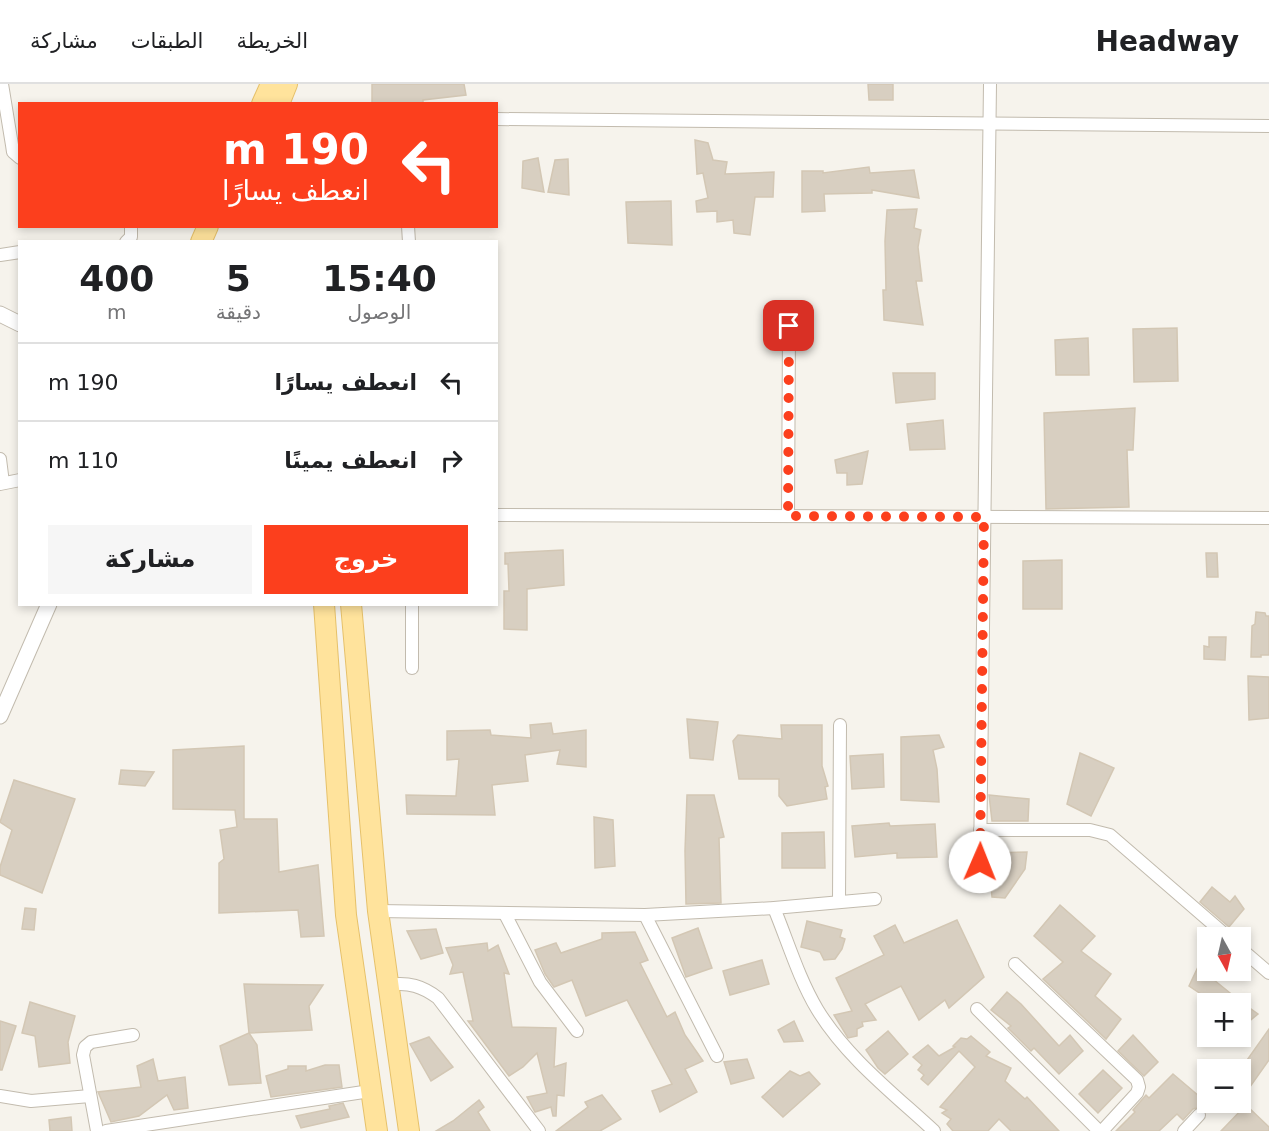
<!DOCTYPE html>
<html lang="ar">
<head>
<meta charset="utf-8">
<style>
  :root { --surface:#fff; --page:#f6f6f6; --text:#202124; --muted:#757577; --line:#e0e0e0; --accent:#fc3f1d }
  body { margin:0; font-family:"DejaVu Sans",Cairo,sans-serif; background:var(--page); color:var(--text); direction:rtl; height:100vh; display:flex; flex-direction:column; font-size:22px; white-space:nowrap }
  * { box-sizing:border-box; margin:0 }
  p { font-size:20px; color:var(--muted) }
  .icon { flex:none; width:33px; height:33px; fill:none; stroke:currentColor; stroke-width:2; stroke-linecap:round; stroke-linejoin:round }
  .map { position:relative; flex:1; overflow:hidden; direction:ltr }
  .side { position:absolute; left:18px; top:156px; width:480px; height:366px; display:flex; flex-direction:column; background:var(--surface); border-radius:0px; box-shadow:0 3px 9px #0003; direction:rtl }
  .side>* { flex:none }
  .hud { position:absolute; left:18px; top:18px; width:480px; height:126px; border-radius:0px; box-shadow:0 3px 9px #0003; direction:rtl; background:#fc3f1d; color:#fff; overflow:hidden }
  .needle { width:39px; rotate:172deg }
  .controls { position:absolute; left:1197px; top:843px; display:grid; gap:12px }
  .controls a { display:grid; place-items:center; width:54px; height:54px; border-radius:0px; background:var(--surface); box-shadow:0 3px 9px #0003; font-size:30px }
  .pin { position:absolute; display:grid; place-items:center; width:51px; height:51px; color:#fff; margin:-26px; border-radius:12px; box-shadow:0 3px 9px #0006 }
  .me { position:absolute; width:66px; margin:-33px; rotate:1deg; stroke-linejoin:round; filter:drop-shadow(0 0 4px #0008) }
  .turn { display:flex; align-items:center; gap:21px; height:126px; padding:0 30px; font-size:27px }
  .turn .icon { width:78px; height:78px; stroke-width:2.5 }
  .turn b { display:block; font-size:42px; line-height:51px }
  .eta { display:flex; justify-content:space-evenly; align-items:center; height:102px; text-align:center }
  .eta b { font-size:36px; font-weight:800; line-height:42px }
  .cta { display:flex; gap:12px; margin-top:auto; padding:12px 30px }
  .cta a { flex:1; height:69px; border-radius:0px; background:var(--accent); color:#fff; font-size:24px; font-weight:800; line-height:69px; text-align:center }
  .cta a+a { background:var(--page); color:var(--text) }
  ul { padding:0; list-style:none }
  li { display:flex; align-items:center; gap:18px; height:78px; padding:0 30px; border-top:2px solid var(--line) }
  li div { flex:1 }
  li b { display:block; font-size:22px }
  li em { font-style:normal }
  header { display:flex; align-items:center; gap:36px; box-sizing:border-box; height:84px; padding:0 30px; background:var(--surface); border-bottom:2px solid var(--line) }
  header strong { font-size:28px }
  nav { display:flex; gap:33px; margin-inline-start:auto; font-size:21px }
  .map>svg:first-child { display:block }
  .building { fill:#d8cfc1; stroke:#d3c7b4; stroke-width:1.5 }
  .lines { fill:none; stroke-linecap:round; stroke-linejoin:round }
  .minor-casing { stroke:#c2bbae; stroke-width:14 }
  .tertiary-casing { stroke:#c2bbae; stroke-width:17 }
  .primary-casing { stroke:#e6c16a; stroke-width:22 }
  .minor { stroke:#fff; stroke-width:12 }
  .tertiary { stroke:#fff; stroke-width:15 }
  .primary { stroke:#ffe39c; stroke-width:20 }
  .route { stroke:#fc3f1d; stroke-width:10; stroke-dasharray:0 18 }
</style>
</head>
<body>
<header>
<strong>Headway</strong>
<nav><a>الخريطة</a><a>الطبقات</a><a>مشاركة</a></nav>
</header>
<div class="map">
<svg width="1269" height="1047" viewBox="0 0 1269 1047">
  <rect width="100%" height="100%" fill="#f6f3ec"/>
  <g class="building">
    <polygon points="372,0 464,0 466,11 423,16 423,20 372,20"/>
    <polygon points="868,0 893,0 893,16 869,16"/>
    <polygon points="695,56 708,59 713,76 727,78 725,90 774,88 773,113 755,113 750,151 734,149 733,136 717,138 717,127 697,128 696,117 708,114 703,89 697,90"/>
    <polygon points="538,74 544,108 522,104 523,77"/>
    <polygon points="568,75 569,111 548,108 555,76"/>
    <polygon points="869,83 870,89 914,86 919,114 872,106 872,109 824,110 825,127 802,128 802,87 823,87 823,89"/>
    <polygon points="671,117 672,161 628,159 626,118"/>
    <polygon points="917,125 914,144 921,146 918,163 922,197 916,197 923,241 884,236 883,206 886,206 885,157 887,126"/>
    <polygon points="1177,244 1178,297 1134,298 1133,245"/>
    <polygon points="1088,254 1089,291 1056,291 1055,256"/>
    <polygon points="893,289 935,289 935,315 896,319"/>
    <polygon points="1135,324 1133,366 1127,366 1129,423 1046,425 1044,329"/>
    <polygon points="943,336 945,365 910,366 907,340"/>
    <polygon points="868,367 862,400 847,401 847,389 837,389 835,376"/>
    <polygon points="563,466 564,501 527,505 527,546 504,545 504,507 509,507 508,480 505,480 505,469"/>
    <polygon points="1206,469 1217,469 1218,493 1207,493"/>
    <polygon points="1062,476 1062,525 1023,525 1023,477"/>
    <polygon points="1256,528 1265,529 1266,532 1269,532 1269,571 1261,571 1261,573 1251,573 1252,542 1255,540"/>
    <polygon points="1209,553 1226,553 1225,576 1204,575 1204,562 1209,563"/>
    <polygon points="1248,592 1269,593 1269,634 1249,636"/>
    <polygon points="687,635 718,638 713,676 690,674"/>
    <polygon points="551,639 553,650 586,646 586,683 557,680 560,666 525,671 528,697 492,701 495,731 407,730 406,711 456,712 459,675 447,676 447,647 490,646 491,651 531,654 530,641"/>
    <polygon points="781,641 822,641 822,682 828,702 825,703 827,715 787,722 779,712 779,695 739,695 733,657 738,651 782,655"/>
    <polygon points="939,651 944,663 933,666 937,685 939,718 901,716 901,653"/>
    <polygon points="244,662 244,735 277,735 279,788 318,781 324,852 301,853 298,826 219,829 219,779 224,775 220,746 237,743 235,726 173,725 173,666"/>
    <polygon points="1080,669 1114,684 1091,732 1067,720"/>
    <polygon points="883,670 884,703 852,705 850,672"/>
    <polygon points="121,686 154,688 145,702 119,700"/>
    <polygon points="14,696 75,715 42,809 0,791 0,783 12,746 0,738"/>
    <polygon points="687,711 714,711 724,753 719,754 721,819 686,820 685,767"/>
    <polygon points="989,711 1029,715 1028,737 992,737"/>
    <polygon points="594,733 613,736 615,782 595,784"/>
    <polygon points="889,739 890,742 935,740 937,773 897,774 897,769 855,773 852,742"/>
    <polygon points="824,748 825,784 782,784 782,749"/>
    <polygon points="1027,768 1025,785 1005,814 992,813 988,769"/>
    <polygon points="1212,803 1230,818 1235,812 1244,825 1229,843 1200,818"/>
    <polygon points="1060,821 1095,852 1081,867 1111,890 1095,912 1121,935 1106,955 1043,895 1063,878 1034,852"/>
    <polygon points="25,824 36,825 34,846 22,845"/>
    <polygon points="957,836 984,893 949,924 945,916 919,936 901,902 865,920 876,936 862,938 863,942 857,945 857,952 848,954 834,931 852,927 836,894 884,871 874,852 895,841 904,859"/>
    <polygon points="807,837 842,846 840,853 845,855 842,865 835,875 824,876 820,868 801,863"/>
    <polygon points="698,844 712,884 686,893 672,854"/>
    <polygon points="436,845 443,869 421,875 407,847"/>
    <polygon points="635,848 648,876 640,879 667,933 675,928 685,951 703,977 685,985 697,1008 660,1028 652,1007 672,1000 627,916 586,932 572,896 554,903 545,890 535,866 556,859 561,869 602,855 602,849"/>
    <polygon points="487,859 488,867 498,861 509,890 504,889 512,943 556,944 554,983 566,979 564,1012 557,1011 556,1032 553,1032 551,1023 535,1028 527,1013 547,1009 537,969 523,983 509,992 468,937 473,937 463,888 450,890 453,881 446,864"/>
    <polygon points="762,876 769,900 730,911 723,887"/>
    <polygon points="1198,883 1240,917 1258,930 1247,939 1240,935 1240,920 1216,920 1189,902"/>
    <polygon points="244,900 323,901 309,922 312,946 249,949"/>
    <polygon points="1007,908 1021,920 1059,962 1070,951 1083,967 1059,990 1034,964 1031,967 1008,944 1011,942 991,926"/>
    <polygon points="30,918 75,932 68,958 70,979 39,983 35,952 22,949"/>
    <polygon points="0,937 16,942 2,986 0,986"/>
    <polygon points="794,937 803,957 784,958 778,946"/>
    <polygon points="1269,945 1269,976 1240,1017 1240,986"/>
    <polygon points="888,947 908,970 885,990 878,984 866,966"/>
    <polygon points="249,949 257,961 261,999 229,1001 220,962"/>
    <polygon points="1133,951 1158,978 1144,992 1118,967"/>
    <polygon points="971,952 990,968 986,972 1011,984 1005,997 1025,1015 1027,1013 1059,1047 1011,1047 999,1035 988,1047 953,1047 947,1040 951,1035 942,1029 947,1026 940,1023 975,983 959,967 928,1001 921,995 924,991 918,986 922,981 913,973 928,961 939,972 955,963 953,962 961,954 967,955"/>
    <polygon points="429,953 453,983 431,997 410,960"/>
    <polygon points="153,975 158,997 185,993 188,1024 174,1026 167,1011 139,1032 111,1038 98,1008 141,1003 137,982"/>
    <polygon points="747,975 754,994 731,1000 724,978"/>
    <polygon points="325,981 339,981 342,1003 271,1013 266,992 288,985 288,982 306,982 306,987"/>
    <polygon points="1103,986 1122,1004 1098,1029 1079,1010"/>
    <polygon points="790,987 800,992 809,988 820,1000 783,1033 762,1013"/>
    <polygon points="1173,990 1206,1018 1201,1023 1193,1025 1183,1036 1177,1030 1159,1047 1116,1047 1135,1028 1133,1026 1146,1011 1149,1014"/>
    <polygon points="602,1011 621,1035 600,1047 556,1047 588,1023 585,1018"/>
    <polygon points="479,1016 484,1023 478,1028 490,1047 436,1047 453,1037"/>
    <polygon points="343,1019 349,1033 301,1044 296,1032 330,1025 329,1022"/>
    <polygon points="1246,1021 1269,1043 1269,1047 1221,1047"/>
    <polygon points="71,1033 72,1047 50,1047 49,1036"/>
  </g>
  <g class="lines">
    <defs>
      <g id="minor">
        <polyline points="2,0 12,61 13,68 20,74"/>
        <polyline points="496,35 1269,42"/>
        <polyline points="408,142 409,158"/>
        <polyline points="126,158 131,153 131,142"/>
        <polyline points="0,171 20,168"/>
        <polyline points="0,375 3,399"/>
        <polyline points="0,400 20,396"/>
        <polyline points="496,431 1269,434"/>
        <polyline points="788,432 789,242"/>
        <polyline points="412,520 412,584"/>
        <polyline points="980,746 1090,746 1110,751 1229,854"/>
        <polyline points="980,778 990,0"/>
        <polyline points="839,818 840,641"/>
        <path d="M774 824C788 858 799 895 817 925 846 973 894 1010 934 1047"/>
        <polyline points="378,827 645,831 774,824 875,815"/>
        <polyline points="505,830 540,898 577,947"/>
        <polyline points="645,831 717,972"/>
        <polyline points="1240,864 1269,889"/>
        <polyline points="1015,880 1137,996 1139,1003 1137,1009 1102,1047"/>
        <path d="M388 901C409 898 422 902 438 914L539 1047"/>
        <polyline points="977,925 1099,1047"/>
        <polyline points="0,1012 31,1017 90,1012"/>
        <polyline points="97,1047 83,971 85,963 91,958 133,951"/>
        <polyline points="106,1047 370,1007"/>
        <polyline points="1184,1047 1199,1031"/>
      </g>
      <g id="tertiary">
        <polyline points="0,230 20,240"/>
        <polyline points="0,632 49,520"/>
      </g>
      <g id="primary">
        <polyline points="262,20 271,0"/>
        <polyline points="279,20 287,0"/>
        <polyline points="201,158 208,142"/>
        <polyline points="324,520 346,831 377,1047"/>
        <polyline points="351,520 378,827 409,1047"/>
      </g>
    </defs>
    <use href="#minor" class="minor-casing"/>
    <use href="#tertiary" class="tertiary-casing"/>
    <use href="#primary" class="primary-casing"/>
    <use href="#minor" class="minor"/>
    <use href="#tertiary" class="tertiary"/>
    <use href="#primary" class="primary"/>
  </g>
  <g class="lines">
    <polyline class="route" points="789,242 788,432 984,433 980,778"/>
  </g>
</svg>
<div class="controls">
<a><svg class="needle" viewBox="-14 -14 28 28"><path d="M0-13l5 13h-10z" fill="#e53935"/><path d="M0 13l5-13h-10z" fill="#757577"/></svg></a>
<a>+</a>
<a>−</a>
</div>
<div class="pin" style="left:789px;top:242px;background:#d93025"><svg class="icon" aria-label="arrive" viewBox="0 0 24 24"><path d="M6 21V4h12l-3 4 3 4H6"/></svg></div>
<svg class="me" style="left:980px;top:778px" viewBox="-20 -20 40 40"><circle r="19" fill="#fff"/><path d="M0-13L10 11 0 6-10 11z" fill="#fc3f1d"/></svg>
<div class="hud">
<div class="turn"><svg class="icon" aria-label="left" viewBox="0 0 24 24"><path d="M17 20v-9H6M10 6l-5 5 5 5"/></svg><div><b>190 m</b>انعطف يسارًا</div></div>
</div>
<section class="side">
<div class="eta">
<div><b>15:40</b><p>الوصول</p></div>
<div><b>5</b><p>دقيقة</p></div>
<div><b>400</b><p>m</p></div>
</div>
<ul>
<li><svg class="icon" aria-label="left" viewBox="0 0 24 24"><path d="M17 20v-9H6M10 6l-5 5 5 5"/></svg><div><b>انعطف يسارًا</b></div><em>190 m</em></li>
<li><svg class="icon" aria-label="right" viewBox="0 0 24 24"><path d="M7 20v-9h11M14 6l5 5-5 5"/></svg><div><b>انعطف يمينًا</b></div><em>110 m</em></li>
</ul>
<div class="cta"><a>خروج</a><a>مشاركة</a></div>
</section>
</div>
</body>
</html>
